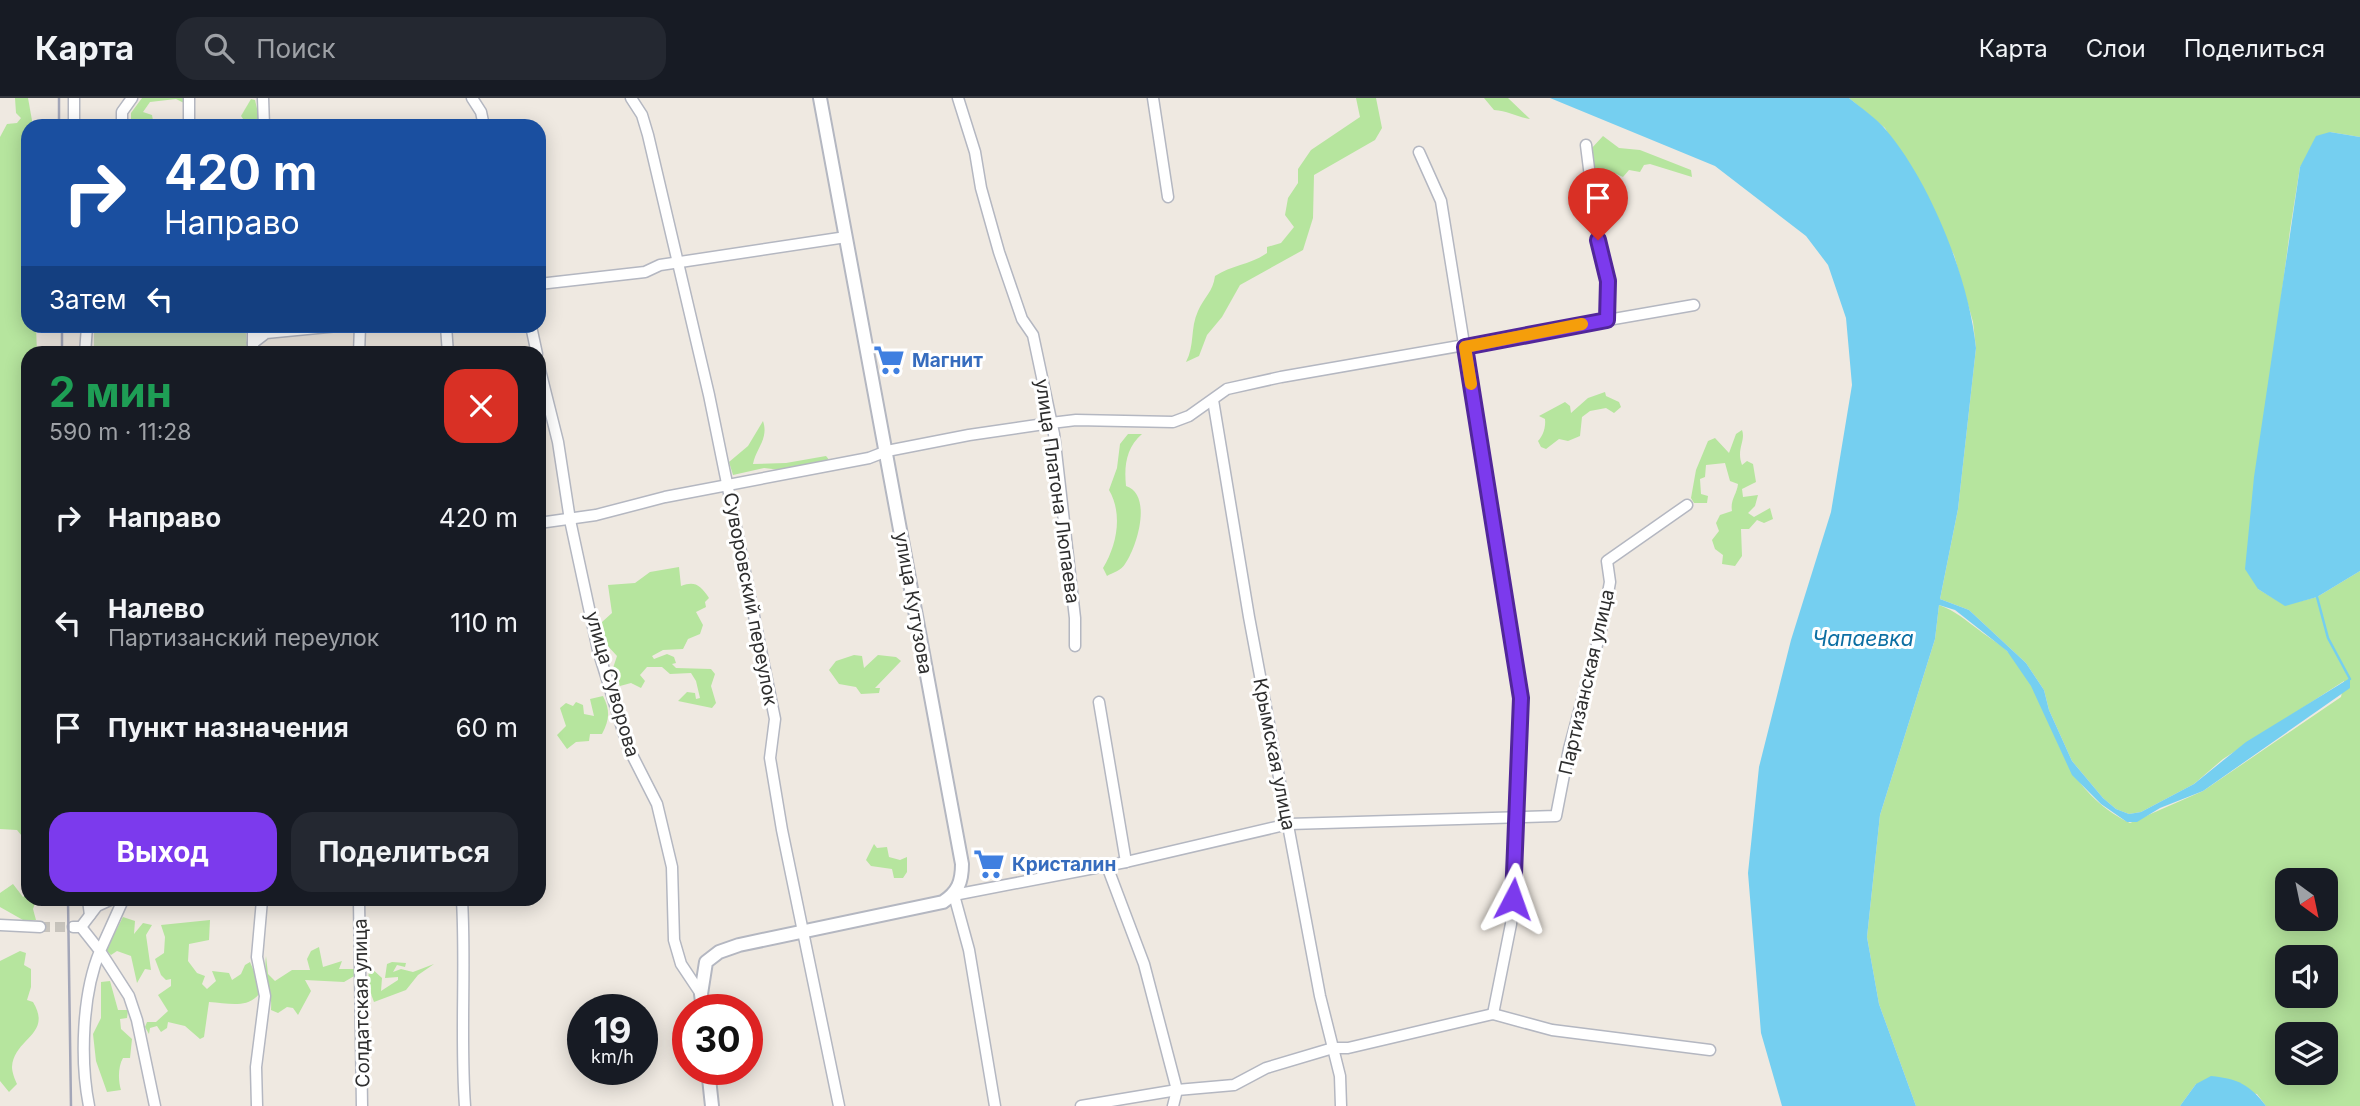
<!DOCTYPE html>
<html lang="ru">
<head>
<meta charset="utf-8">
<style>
  :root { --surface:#171b24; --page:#242831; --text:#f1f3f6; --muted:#9ea1a6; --line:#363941; --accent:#7c3aed }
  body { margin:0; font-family:Inter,sans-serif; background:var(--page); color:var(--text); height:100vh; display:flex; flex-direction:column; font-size:26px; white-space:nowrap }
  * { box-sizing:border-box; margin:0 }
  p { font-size:23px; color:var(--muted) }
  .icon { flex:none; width:38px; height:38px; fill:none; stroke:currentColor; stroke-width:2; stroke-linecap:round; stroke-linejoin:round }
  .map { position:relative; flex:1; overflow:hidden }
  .sheet { position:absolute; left:21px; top:248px; width:525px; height:560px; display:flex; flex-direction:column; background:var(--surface); border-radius:21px; box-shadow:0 4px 18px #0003 }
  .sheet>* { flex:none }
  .banner { position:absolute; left:21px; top:21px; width:525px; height:214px; border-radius:21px; box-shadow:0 4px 18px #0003; background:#1a4fa0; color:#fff; overflow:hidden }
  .needle { width:46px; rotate:147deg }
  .controls { position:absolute; left:2275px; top:770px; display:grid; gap:14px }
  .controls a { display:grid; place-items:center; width:63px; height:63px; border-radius:14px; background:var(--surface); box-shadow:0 4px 18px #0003; font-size:35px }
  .speed { position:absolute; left:567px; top:896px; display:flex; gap:14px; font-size:35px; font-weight:700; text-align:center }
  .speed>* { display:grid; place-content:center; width:91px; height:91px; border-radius:50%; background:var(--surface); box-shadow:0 4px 18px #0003; line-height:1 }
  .speed small { font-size:18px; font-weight:400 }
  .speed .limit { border:10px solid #d22; background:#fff; color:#111 }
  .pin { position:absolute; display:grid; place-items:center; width:60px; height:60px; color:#fff; margin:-72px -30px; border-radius:50% 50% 50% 0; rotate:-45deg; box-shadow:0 0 7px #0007 }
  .pin .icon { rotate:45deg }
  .me { position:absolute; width:77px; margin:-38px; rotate:4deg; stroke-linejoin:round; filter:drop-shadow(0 0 5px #0008) }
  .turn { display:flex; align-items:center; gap:24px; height:147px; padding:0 28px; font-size:32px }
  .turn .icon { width:91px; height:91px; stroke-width:2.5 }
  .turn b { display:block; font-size:49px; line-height:60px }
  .then { display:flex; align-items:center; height:66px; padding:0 28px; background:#0003; gap:14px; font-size:26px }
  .round { display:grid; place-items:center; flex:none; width:74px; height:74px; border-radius:21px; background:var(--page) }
  .head { display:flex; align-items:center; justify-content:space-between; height:119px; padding:0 28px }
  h1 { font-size:42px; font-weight:700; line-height:52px; color:#1e9e55 }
  .button { display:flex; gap:14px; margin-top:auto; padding:14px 28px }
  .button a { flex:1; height:80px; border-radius:21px; background:var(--accent); color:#fff; font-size:28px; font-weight:700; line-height:80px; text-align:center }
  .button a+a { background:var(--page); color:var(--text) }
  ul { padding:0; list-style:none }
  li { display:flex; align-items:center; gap:21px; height:105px; padding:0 28px }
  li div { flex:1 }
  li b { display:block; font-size:26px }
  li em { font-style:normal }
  header { display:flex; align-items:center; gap:42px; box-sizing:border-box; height:98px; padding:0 35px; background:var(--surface); border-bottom:2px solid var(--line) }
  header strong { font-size:33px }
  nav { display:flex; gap:38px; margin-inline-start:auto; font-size:24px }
  .search { width:490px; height:63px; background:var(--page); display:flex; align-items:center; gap:18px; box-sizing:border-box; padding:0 24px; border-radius:21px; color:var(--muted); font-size:26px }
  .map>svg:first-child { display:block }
  .green { fill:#b6e59e; fill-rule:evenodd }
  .cemetery { fill:#c8d9b8 }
  .water { fill:#75cff0 }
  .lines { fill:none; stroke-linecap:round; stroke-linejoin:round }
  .stream { stroke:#75cff0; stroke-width:2.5 }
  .minor-tunnel { stroke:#c8c4bd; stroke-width:10; stroke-dasharray:10 5; stroke-linecap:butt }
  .minor-casing { stroke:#b4b7c1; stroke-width:13 }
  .tertiary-casing { stroke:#b4b7c1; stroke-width:16 }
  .minor { stroke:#fff; stroke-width:10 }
  .tertiary { stroke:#fff; stroke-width:12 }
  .rail { stroke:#a3a6b8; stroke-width:2.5 }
  .route-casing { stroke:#51269a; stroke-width:18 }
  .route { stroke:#7c3aed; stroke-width:12 }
  .slow { stroke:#f59e0b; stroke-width:12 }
  .labels { text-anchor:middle; stroke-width:6; stroke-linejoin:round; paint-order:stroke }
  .shop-label { font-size:19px; font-weight:bold; fill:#366cbe; stroke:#fff; text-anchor:start }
  .street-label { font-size:19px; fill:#2e2e2e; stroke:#fff }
  .water-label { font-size:21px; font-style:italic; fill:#0d6fa3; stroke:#fff }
</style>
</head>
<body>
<header>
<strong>Карта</strong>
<div class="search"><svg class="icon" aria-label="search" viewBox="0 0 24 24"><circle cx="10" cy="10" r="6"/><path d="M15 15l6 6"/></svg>Поиск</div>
<nav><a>Карта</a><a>Слои</a><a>Поделиться</a></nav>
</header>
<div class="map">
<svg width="2360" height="1008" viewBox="0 0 2360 1008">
  <rect width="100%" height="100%" fill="#efe9e1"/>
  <g class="green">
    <polygon points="15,0 28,0 33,28 28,28 28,228 36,228 37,255 28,256 26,743 17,732 0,731 0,39 7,26 17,25 21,20 16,15"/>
    <polygon points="142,0 185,0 184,5 176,1 150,4 143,14 152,17 154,28 141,28 141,25 131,23 131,15"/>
    <path d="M1356 0H1376L1382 30 1375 42 1314 77 1313 120 1303 152 1240 187 1222 219 1207 237 1199 258 1186 264C1195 247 1190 230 1198 213 1204 199 1213 194 1215 178 1232 167 1250 167 1267 155V149L1281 145 1294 129 1285 117 1288 100 1298 85V71L1311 52 1360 19Z"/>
    <path d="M1484 0H1508L1530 21C1517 19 1508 13 1494 12Z"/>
    <path d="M1849 0H2360V39L2330 34 2300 69 2290 132 2276 239 2258 491 2285 507 2317 499 2360 473V1008H2266L2257 996 2196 986 2180 1008H1916L1879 906 1867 839 1880 717 1935 541 1939 507C1956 513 1965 522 1979 532 1989 540 2001 546 2009 555 2061 613 2049 685 2130 725L2203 693 2341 599 2344 583 2223 661 2194 686 2141 714 2129 716 2116 711 2103 700 2072 663 2049 612 2044 592 2026 565 1969 512 1940 501 1958 411 1976 250 1973 224 1954 157 1885 30ZM2287 782H2326V821H2287ZM2287 859H2326V898H2287ZM2287 936H2326V975H2287Z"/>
    <polygon points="251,1 255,2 261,28 248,28 241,18"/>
    <polygon points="1603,38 1619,50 1640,52 1691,72 1692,79 1650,66 1644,67 1640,74 1629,72 1623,79 1612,74 1593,76 1591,51"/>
    <path d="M1605 294 1606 298 1619 304 1621 309 1614 315 1606 310 1590 313 1582 319 1580 338 1568 343 1559 341 1546 351 1541 349 1538 343C1543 338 1546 329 1545 321L1539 318 1565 304 1570 308 1571 315 1588 300Z"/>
    <path d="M763 323C769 341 756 350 753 366L786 365 826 358 830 363 781 372 764 370 733 377 729 364 748 348Z"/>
    <path d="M1742 332C1746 343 1736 351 1742 367L1747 363 1753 366 1756 384 1742 391 1743 399 1758 397 1755 408 1748 415 1754 419 1770 410 1773 421 1764 425 1757 422 1749 431H1741L1742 458 1735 468 1722 466 1723 457 1715 451 1712 442 1719 433 1716 425 1720 417 1732 413C1730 402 1737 396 1738 386L1730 383 1725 365 1706 367 1705 379 1700 381 1701 396 1708 398 1707 405H1694L1691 400 1696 372 1708 343 1715 340 1729 355 1736 336Z"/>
    <path d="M1128 336H1142C1126 350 1124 368 1126 388 1153 397 1137 449 1125 466 1122 472 1112 475 1107 478L1103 470C1117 447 1123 416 1109 392L1117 370 1120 346Z"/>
    <path d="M679 469 681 488C694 483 700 486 709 500L705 504 706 509 696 514 703 527 700 536 688 541 683 551 663 552 652 558 654 561 667 556 674 559 676 565 672 566 676 570 711 571 715 576 711 588 716 605 712 610 678 603 687 594 695 595 696 601 700 600 696 583 691 575 670 576 662 569H647L640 577 645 583 641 590 631 585 620 588 612 573 617 558 606 546C606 537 601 533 602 524L612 515 608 487 635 485 650 474Z"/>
    <polygon points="854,557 862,558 864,570 878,557 896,559 901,563 875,590 880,590 879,595 861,596 856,589 839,586 829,572 836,563"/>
    <path d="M603 598C610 612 610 621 602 636H590L589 643 576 644 567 651 557 637 566 628 560 610 566 605 573 608 576 604 583 607 584 616 594 618 590 601Z"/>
    <polygon points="874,746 877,750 887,749 889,759 900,762 907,759 907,774 903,780 894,780 892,771 871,768 866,762"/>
    <polygon points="13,786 23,799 28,796 28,802 36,802 33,811 36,822 23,822 0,809 0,795"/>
    <polygon points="123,819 135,823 134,836 143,825 152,827 146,837 151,872 145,871 137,885 131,858 117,853 111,857 106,852"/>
    <path d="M210 822 209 842 189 846 188 863 197 875 205 878 202 886 207 891 216 883 212 873 229 875 232 882 241 876 245 867 250 864 259 885V896C247 911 228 905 209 904L204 939 200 941 185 928 168 924 167 930 161 934 157 928 150 930 149 936 145 929 147 924H156L168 913 158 897 171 888V881L166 882 161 877 155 861 164 855 165 839 161 827Z"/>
    <path d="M319 849 323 869 342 863 339 871H354L356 877 344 884 305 882 311 893 298 917 293 910 287 909 278 915 271 912C273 893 263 878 266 858L268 876 275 883 292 872H310L307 861 311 853Z"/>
    <path d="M20 853 26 855 24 867 31 871V889L27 902 33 904C53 937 14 940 12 969 12 974 15 982 17 986L9 994 0 983V863Z"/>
    <polygon points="392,864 406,865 405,869 397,867 393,874 401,871 413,874 434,866 418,877 406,892 374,904 368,888 369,868 382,880 381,893 398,882 398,879 385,880 387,866"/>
    <path d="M110 883 118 912H128L127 920 120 921 121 931 132 941 130 960H123C118 968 118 983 121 992L107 994 96 963 93 936 101 920V884Z"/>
  </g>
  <polygon class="cemetery" points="94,228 245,228 248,254 94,256"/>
  <g class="water">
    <path d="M1550 0H1849C1861 10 1876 20 1886 32 1931 85 1969 181 1976 250L1958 411 1940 501 1969 512 2026 565 2044 592 2049 612 2072 663 2103 700 2116 711 2129 716 2141 714 2194 686 2246 644 2350 580V590L2203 693 2160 710 2137 724H2127L2101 706 2072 677 2031 588 2007 553 1955 512 1939 507 1935 541 1880 717 1867 839 1879 906 1916 1008H1782L1761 935 1748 775 1759 669 1791 542 1831 414 1852 287 1846 220 1828 167 1806 138 1715 68Z"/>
    <polygon points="2330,34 2360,39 2360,473 2317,499 2285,508 2258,491 2245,471 2254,379 2300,69 2316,38"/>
    <path d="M2211 978C2238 981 2249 986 2266 1008H2180L2196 986Z"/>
  </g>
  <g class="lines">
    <polyline class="stream" points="2317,499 2328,540 2350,581"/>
    <polyline class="minor-tunnel" points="40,829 73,829"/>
    <defs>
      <g id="minor">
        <polyline points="74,0 74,28"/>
        <polyline points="263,0 264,28"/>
        <polyline points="472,0 481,14 484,28"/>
        <polyline points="631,0 642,17 648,37 709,297 775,621 770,660 782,732 839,1008"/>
        <polyline points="958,0 975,54 981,90 999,154 1022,221 1033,237 1054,336 1075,520 1075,548"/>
        <polyline points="1153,0 1168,99"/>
        <polyline points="122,28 122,14 132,0"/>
        <polyline points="189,28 189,0"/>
        <polyline points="1586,47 1598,142 1608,183 1607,221"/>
        <polyline points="1419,54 1441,103 1521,600 1514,719 1515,776 1511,826 1493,916"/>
        <polyline points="539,186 645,174 660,167 846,139"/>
        <polyline points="253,228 253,256"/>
        <polyline points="446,228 448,256"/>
        <polyline points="531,228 537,256"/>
        <polyline points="253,245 266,235 338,228"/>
        <polyline points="85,256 87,228"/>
        <polyline points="359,256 360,228"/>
        <polyline points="539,268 558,344 570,422 598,552 628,649 657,706 672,769 674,842 681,866 701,896"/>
        <polyline points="1213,302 1249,519 1320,898 1340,978 1341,1008"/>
        <polyline points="539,425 596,417 665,399 869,360 887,353 969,337 1051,325 1076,322 1173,324 1189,318 1227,291 1281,279 1694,207"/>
        <polyline points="1099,604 1126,764"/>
        <polyline points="1107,768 1144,866 1177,992 1173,1008"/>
        <polyline points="88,802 90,817"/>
        <polyline points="123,802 100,853 129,898 137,922 155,1008"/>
        <polyline points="359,802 362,1008"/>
        <path d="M462 802C466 870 460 939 465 1008"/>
        <polyline points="0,827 40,829"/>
        <path d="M73 829H81L100 853C82 896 80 962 89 1008"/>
        <polyline points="81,829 97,808 110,802"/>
        <polyline points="257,1008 256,969 265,898 257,859 262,802"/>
        <polyline points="995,1008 969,852 954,797 1126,764 1289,726 1556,718 1569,651 1602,528 1610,484 1607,463 1687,407"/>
        <polyline points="1081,1008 1177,992 1234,987 1266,970 1333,950 1348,950 1493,916 1552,932 1710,952"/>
      </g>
      <g id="tertiary">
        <path d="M703 912 701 896 706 864 719 854 739 847 943 804C958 794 962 784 962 766L820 0"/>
        <polyline points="708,971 712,1008"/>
      </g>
    </defs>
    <use href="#minor" class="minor-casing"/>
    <use href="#tertiary" class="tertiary-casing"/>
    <use href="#minor" class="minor"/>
    <use href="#tertiary" class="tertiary"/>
    <g class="rail">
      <polyline points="59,0 59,28"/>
      <polyline points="62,228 62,256"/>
      <polyline points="68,802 71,1008"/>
    </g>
  </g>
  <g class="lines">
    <defs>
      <polyline id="route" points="1513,801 1521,600 1465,249 1607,222 1608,183 1598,142"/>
    </defs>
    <use href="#route" class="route-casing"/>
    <use href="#route" class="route"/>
    <polyline class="slow" points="1471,286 1465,249 1582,226"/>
  </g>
  <defs>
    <symbol id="supermarket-bare" viewBox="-9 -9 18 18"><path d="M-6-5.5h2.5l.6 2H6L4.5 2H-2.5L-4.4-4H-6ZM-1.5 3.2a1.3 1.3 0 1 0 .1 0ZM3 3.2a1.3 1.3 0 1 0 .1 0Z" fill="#3f7fe0" stroke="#fff" stroke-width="2.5" paint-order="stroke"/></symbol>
  </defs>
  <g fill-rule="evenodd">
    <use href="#supermarket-bare" x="867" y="240" width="44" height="44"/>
    <use href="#supermarket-bare" x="967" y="744" width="44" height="44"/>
  </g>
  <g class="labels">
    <g class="shop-label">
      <text x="912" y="269">Магнит</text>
      <text x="1012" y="773">Кристалин</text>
    </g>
    <g class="street-label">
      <text transform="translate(1058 393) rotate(82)" y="7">улица Платона Люпаева</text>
      <text transform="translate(751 501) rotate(79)" y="7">Суворовский переулок</text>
      <text transform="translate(914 505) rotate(80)" y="7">улица Кутузова</text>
      <text transform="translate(1586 584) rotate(-77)" y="7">Партизанская улица</text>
      <text transform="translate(613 586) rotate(74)" y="7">улица Суворова</text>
      <text transform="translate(1275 656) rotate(79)" y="7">Крымская улица</text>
      <text transform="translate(361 905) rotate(-91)" y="7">Солдатская улица</text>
    </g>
    <g class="water-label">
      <text x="1863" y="548">Чапаевка</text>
    </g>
  </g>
</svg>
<div class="controls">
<a><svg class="needle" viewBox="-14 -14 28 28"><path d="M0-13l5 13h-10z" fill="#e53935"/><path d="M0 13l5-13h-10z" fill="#9ea1a6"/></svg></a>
<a><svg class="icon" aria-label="sound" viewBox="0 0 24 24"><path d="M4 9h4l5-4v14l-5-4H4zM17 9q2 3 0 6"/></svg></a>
<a><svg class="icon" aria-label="layers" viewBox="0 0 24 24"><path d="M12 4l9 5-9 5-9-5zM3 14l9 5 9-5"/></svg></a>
</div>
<div class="speed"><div>19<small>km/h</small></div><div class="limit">30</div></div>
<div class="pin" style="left:1598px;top:142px;background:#d93025"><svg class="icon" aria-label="arrive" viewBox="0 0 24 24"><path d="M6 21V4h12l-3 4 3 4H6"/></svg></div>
<svg class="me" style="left:1513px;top:801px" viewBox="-20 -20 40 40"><path d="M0-17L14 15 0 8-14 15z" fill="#7c3aed" stroke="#fff" stroke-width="4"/></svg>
<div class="banner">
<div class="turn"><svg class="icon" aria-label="right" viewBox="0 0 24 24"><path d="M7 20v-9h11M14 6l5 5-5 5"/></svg><div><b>420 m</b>Направо</div></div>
<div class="then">Затем<svg class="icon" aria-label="left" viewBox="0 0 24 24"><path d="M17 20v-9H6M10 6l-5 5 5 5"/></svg></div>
</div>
<section class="sheet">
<div class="head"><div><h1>2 мин</h1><p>590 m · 11:28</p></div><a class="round" style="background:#d93025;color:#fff"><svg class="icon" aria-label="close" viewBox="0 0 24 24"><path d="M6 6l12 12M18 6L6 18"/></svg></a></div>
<ul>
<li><svg class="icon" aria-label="right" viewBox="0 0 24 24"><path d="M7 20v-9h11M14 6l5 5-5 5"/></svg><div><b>Направо</b></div><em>420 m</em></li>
<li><svg class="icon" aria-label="left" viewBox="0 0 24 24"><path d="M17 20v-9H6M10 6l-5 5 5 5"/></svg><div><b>Налево</b><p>Партизанский переулок</p></div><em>110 m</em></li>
<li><svg class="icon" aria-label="arrive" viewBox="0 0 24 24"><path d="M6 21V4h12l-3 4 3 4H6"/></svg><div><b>Пункт назначения</b></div><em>60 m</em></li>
</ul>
<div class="button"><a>Выход</a><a>Поделиться</a></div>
</section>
</div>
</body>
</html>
